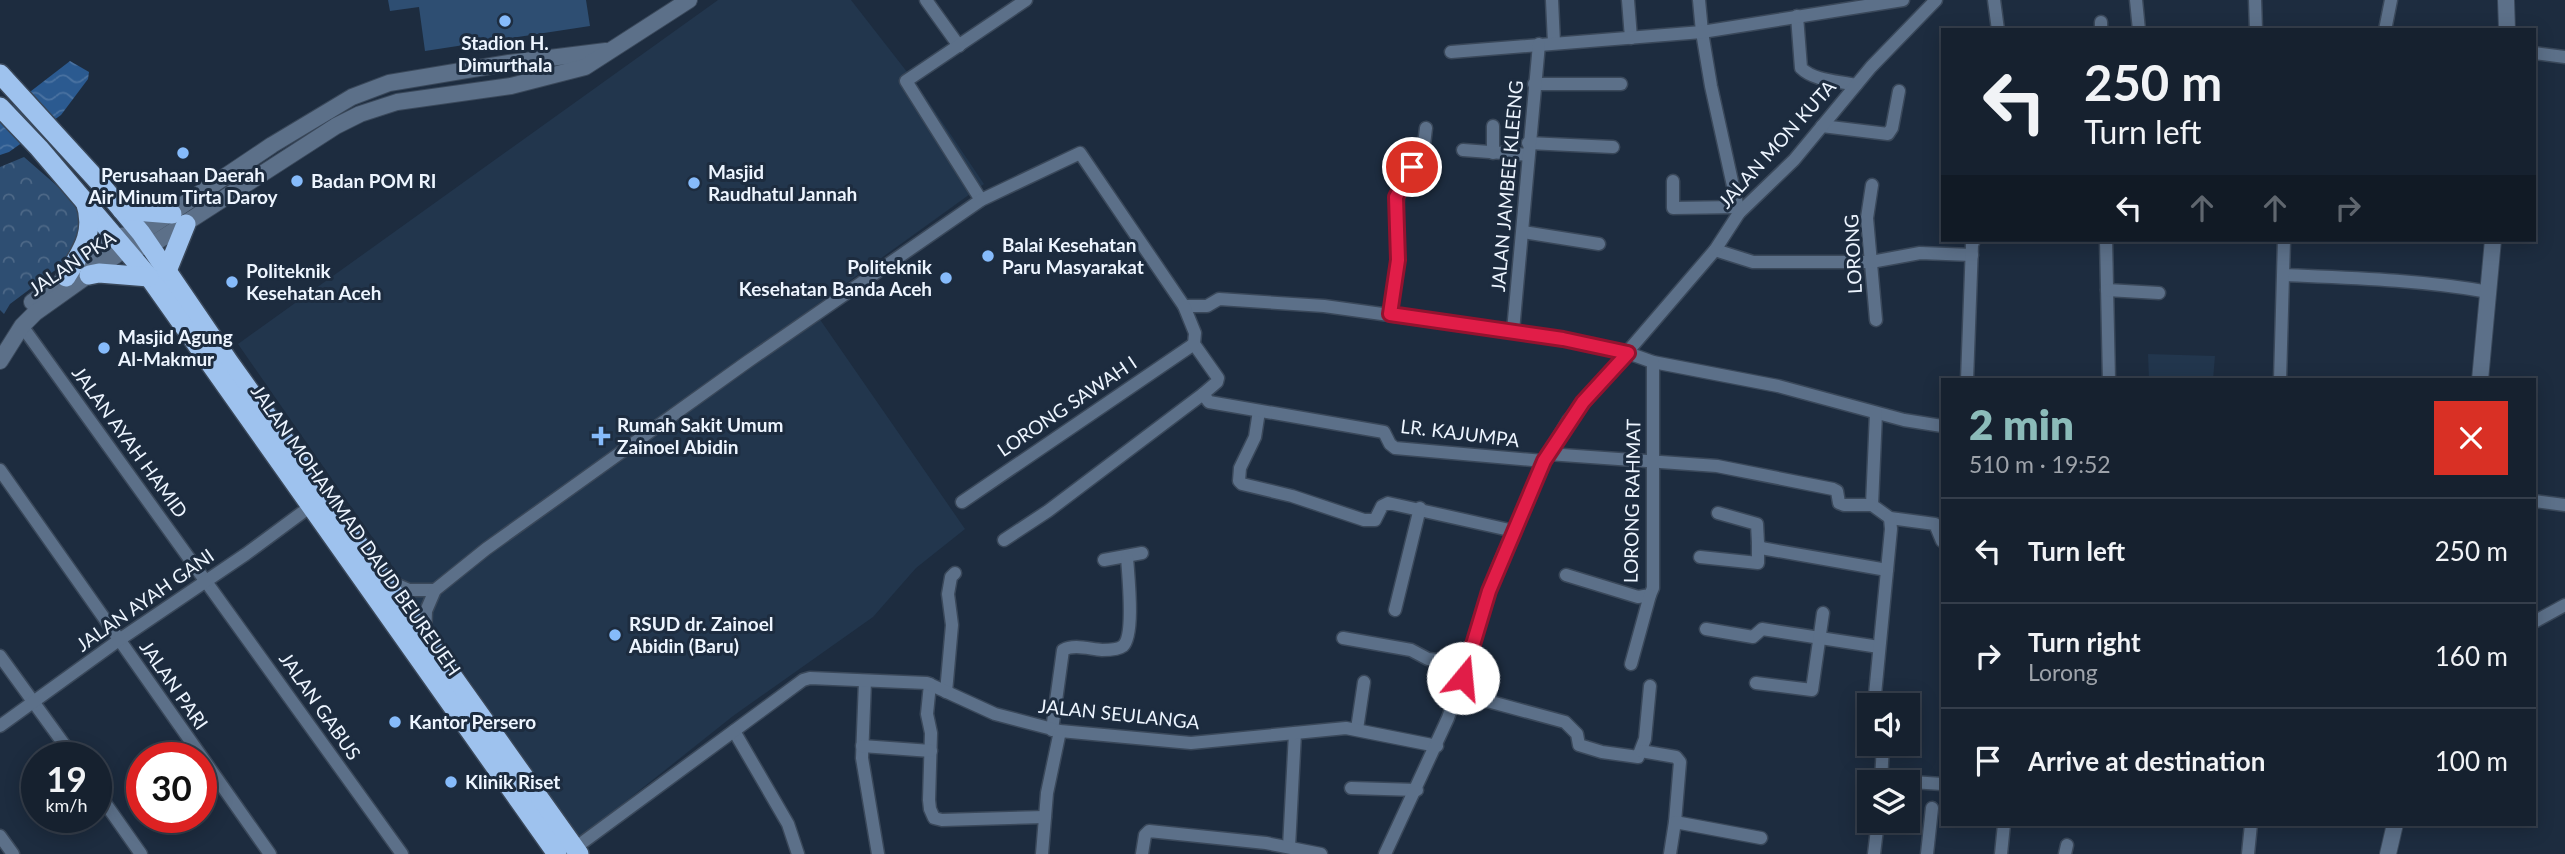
<!DOCTYPE html>
<html lang="en">
<head>
<meta charset="utf-8">
<style>
  :root { --surface:#16212f; --page:#232e3b; --text:#f1f3f6; --muted:#9ea3aa; --line:#353e4b; --accent:#8bbbb9 }
  body { margin:0; font-family:Lato,sans-serif; background:var(--page); color:var(--text); height:100vh; display:flex; flex-direction:column; font-size:26px; white-space:nowrap }
  * { box-sizing:border-box; margin:0 }
  p { font-size:23px; color:var(--muted) }
  .icon { flex:none; width:38px; height:38px; fill:none; stroke:currentColor; stroke-width:2; stroke-linecap:round; stroke-linejoin:round }
  .map { position:relative; flex:1; overflow:hidden }
  .sheet { position:absolute; left:1941px; top:378px; width:595px; height:448px; display:flex; flex-direction:column; background:var(--surface); border-radius:0px; box-shadow:0 4px 18px #0003,0 0 0 2px var(--line) }
  .sheet>* { flex:none }
  .hud { position:absolute; left:1941px; top:28px; width:595px; height:214px; border-radius:0px; box-shadow:0 4px 18px #0003,0 0 0 2px var(--line); background:#16212f; color:var(--text); overflow:hidden }
  .controls { position:absolute; left:1857px; top:693px; display:grid; gap:14px }
  .controls a { display:grid; place-items:center; width:63px; height:63px; border-radius:0px; background:var(--surface); box-shadow:0 4px 18px #0003,0 0 0 2px var(--line); font-size:35px }
  .speed { position:absolute; left:21px; top:742px; display:flex; gap:14px; font-size:35px; font-weight:700; text-align:center }
  .speed>* { display:grid; place-content:center; width:91px; height:91px; border-radius:50%; background:var(--surface); box-shadow:0 4px 18px #0003,0 0 0 2px var(--line); line-height:1 }
  .speed small { font-size:18px; font-weight:400 }
  .speed .limit { border:10px solid #d22; background:#fff; color:#111 }
  .pin { position:absolute; display:grid; place-items:center; width:60px; height:60px; color:#fff; margin:-30px; border:4px solid #fff; border-radius:50%; box-shadow:0 2px 7px #0007 }
  .me { position:absolute; width:77px; margin:-38px; rotate:17deg; stroke-linejoin:round; filter:drop-shadow(0 0 5px #0008) }
  .turn { display:flex; align-items:center; gap:24px; height:147px; padding:0 28px; font-size:32px }
  .turn .icon { width:91px; height:91px; stroke-width:2.5 }
  .turn b { display:block; font-size:49px; line-height:60px }
  .lanes { display:flex; align-items:center; height:66px; padding:0 28px; background:#0003; justify-content:center; gap:35px; direction:ltr }
  .lanes .off { opacity:.35 }
  .round { display:grid; place-items:center; flex:none; width:74px; height:74px; border-radius:0px; background:var(--page) }
  .head { display:flex; align-items:center; justify-content:space-between; height:119px; padding:0 28px }
  h1 { font-size:42px; font-weight:800; line-height:52px; color:var(--accent) }
  ul { padding:0; list-style:none }
  li { display:flex; align-items:center; gap:21px; height:105px; padding:0 28px; border-top:2px solid var(--line) }
  li div { flex:1 }
  li b { display:block; font-size:26px }
  li em { font-style:normal }
  .map>svg:first-child { display:block }
  .built { fill:#22364d }
  .grass { fill:#2e4e72 }
  .park { fill:url(#park-crowns) }
  .water { fill:url(#water-waves) }
  .lines { fill:none; stroke-linecap:round; stroke-linejoin:round }
  .minor-casing { stroke:#3a485a; stroke-width:15 }
  .tertiary-casing { stroke:#3a485a; stroke-width:18 }
  .trunk-casing { stroke:#3a485a; stroke-width:22 }
  .minor { stroke:#5c7089; stroke-width:12 }
  .tertiary { stroke:#5c7089; stroke-width:16 }
  .trunk { stroke:#9ec2ee; stroke-width:19 }
  .route-casing { stroke:#92132f; stroke-width:18 }
  .route { stroke:#e11d48; stroke-width:12 }
  .poi-dot { fill:#86bbfb; stroke:#1d2c3f; stroke-width:2.5 }
  .labels { text-anchor:middle; stroke-width:6; stroke-linejoin:round; paint-order:stroke }
  .poi-label { font-size:19px; font-weight:bold; fill:#edf5ff; stroke:#1d2c3f; text-anchor:start }
  .street-label { font-size:19px; fill:#edf5ff; stroke:#1d2c3f }
</style>
</head>
<body>
<div class="map">
<svg width="2565" height="854" viewBox="0 0 2565 854">
  <defs>
    <pattern id="park-crowns" width="20" height="18" patternUnits="userSpaceOnUse" patternTransform="scale(1.75)"><rect width="20" height="18" fill="#2e4e72"/><path d="M2 6a3 3 0 1 1 6 0M12 15a3 3 0 1 1 6 0" fill="none" stroke="#4d6887"/></pattern>
    <pattern id="water-waves" width="16" height="10" patternUnits="userSpaceOnUse" patternTransform="scale(1.75)"><rect width="16" height="10" fill="#2b5a90"/><path d="M0 5q4-4 8 0t8 0" fill="none" stroke="#4a72a1"/></pattern>
  </defs>
  <rect width="100%" height="100%" fill="#1d2c3f"/>
  <g class="built">
    <polygon points="718,0 851,0 918,86 984,184 812,308 965,529 916,568 873,617 733,716 576,841 409,590 238,344"/>
    <polygon points="2148,354 2215,356 2213,380 2149,380"/>
  </g>
  <polygon class="grass" points="388,0 586,0 590,26 425,51 419,7 390,11"/>
  <polygon class="park" points="24,157 71,198 88,221 74,256 10,304 4,314 0,310 0,167"/>
  <polygon class="water" points="70,61 89,72 88,79 61,115 9,152 0,155 0,115"/>
  <g class="lines">
    <defs>
      <g id="minor">
        <polyline points="926,0 959,46"/>
        <polyline points="1552,0 1554,43"/>
        <polyline points="1628,0 1631,38"/>
        <polyline points="1699,0 1702,32 1711,86 1739,213"/>
        <polyline points="1994,0 1998,30"/>
        <polyline points="2136,0 2139,30"/>
        <polyline points="2255,0 2256,30"/>
        <path d="M1797 16 1801 68C1814 81 1839 81 1856 85"/>
        <polyline points="2101,22 2101,30"/>
        <polyline points="2385,30 2391,0"/>
        <polyline points="1451,52 1702,32 1903,0"/>
        <polyline points="2534,53 2565,57"/>
        <polyline points="1534,84 1621,84"/>
        <polyline points="1493,126 1493,153"/>
        <polyline points="1822,126 1888,134 1892,128 1899,91"/>
        <polyline points="1528,143 1613,147"/>
        <polyline points="1463,150 1528,155"/>
        <polyline points="1673,181 1673,208 1737,207"/>
        <polyline points="1872,185 1867,218 1876,320"/>
        <polyline points="981,200 906,81 1026,0"/>
        <polyline points="1523,232 1599,244"/>
        <polyline points="2106,240 2109,380"/>
        <polyline points="1715,250 1753,262 1871,262 1920,253 1972,255"/>
        <path d="M2284 275C2353 278 2422 280 2489 292"/>
        <polyline points="2107,290 2159,293"/>
        <polyline points="1184,306 1207,306 1219,299 1324,306 1563,339 1628,353 1653,362 1778,386 1904,420 1942,426"/>
        <path d="M1389 314C1392 296 1396 278 1397 260 1400 226 1386 181 1422 162L1426 128"/>
        <polyline points="22,326 402,854"/>
        <polyline points="1513,331 1539,44"/>
        <polyline points="1967,380 1972,245 1974,240"/>
        <polyline points="2280,380 2284,240"/>
        <polyline points="1259,411 1255,437 1240,468 1239,481 1242,484 1292,496 1364,520 1375,520 1382,506 1388,503 1514,531"/>
        <polyline points="1876,413 1872,505 1890,518 1935,524 1942,541"/>
        <polyline points="1548,454 1717,466 1833,489 1837,491 1839,503 1844,505 1872,505"/>
        <polyline points="0,470 270,854"/>
        <polyline points="2534,501 2565,505"/>
        <polyline points="962,502 1194,344"/>
        <polyline points="1718,513 1757,524 1758,543 1761,548 1887,570"/>
        <polyline points="1004,540 1048,511 1203,394"/>
        <polyline points="1700,557 1758,563 1758,543"/>
        <polyline points="1104,560 1142,553"/>
        <polyline points="1566,575 1638,597 1650,595 1653,588 1653,362"/>
        <polyline points="388,581 409,590 435,590"/>
        <polyline points="1395,610 1420,508"/>
        <polyline points="2534,622 2565,605"/>
        <polyline points="1706,629 1753,637 1762,629 1879,647"/>
        <polyline points="425,637 426,611 435,590 486,549 747,362 981,200 1080,153 1184,306 1195,333 1194,344 1218,378 1217,382 1203,394 1209,402 1384,432 1390,444 1395,448 1544,461"/>
        <polyline points="1343,638 1411,650 1428,659 1467,663"/>
        <polyline points="0,656 74,758"/>
        <polyline points="1631,664 1650,595"/>
        <polyline points="865,681 862,758 878,854"/>
        <polyline points="1756,683 1812,690 1823,613"/>
        <polyline points="930,684 927,714 931,733 929,800 930,809 934,818 942,820 1045,817"/>
        <polyline points="946,692 952,625 948,594 951,577 955,573"/>
        <polyline points="1458,693 1565,722 1577,734 1579,745 1602,752 1638,757 1645,739 1650,686"/>
        <polyline points="1874,705 1891,529 1890,518"/>
        <polyline points="0,726 119,640 246,554 311,506"/>
        <polyline points="1357,729 1364,682"/>
        <path d="M1052 730 1063 650C1074 644 1089 649 1102 650 1108 650 1118 650 1123 646 1135 635 1128 574 1127 557"/>
        <polyline points="734,731 788,824 798,854"/>
        <polyline points="862,746 931,751"/>
        <polyline points="1641,751 1676,757 1680,762 1675,822"/>
        <polyline points="1882,780 1942,784"/>
        <polyline points="1881,782 1883,744"/>
        <polyline points="1351,788 1417,790"/>
        <polyline points="96,790 141,854"/>
        <polyline points="0,836 13,854"/>
        <polyline points="1289,847 1295,733"/>
        <polyline points="575,848 803,680 810,678 927,683 995,714 1060,731 1191,743 1346,728 1437,746"/>
        <polyline points="1042,854 1047,793 1060,731"/>
        <polyline points="1142,854 1145,835 1149,831 1266,843 1321,854"/>
        <polyline points="1385,854 1448,718 1497,569 1544,461 1568,421 1715,250 1739,213 1794,160 1871,67 1936,0"/>
        <polyline points="1670,854 1675,822 1761,838"/>
        <polyline points="1874,854 1878,821"/>
        <polyline points="1927,854 1932,808"/>
        <polyline points="2001,854 2004,824"/>
        <polyline points="2065,854 2067,845"/>
        <polyline points="2248,854 2251,824"/>
      </g>
      <g id="tertiary">
        <polyline points="2506,0 2507,30"/>
        <polyline points="32,302 85,265 115,237 141,233 272,145 352,97 389,83 509,63 606,51"/>
        <polyline points="0,361 22,326 35,313 125,249 150,246 336,126 360,114 397,102 511,86 585,67 689,0"/>
        <polyline points="2480,380 2493,240"/>
        <polyline points="2388,854 2395,824"/>
      </g>
      <g id="trunk">
        <polyline points="0,74 97,180 141,233 229,362 579,854"/>
        <polyline points="0,107 39,148 149,277 557,854"/>
        <polyline points="122,210 172,214"/>
        <polyline points="167,271 186,224"/>
        <polyline points="89,275 99,273 149,277"/>
        <path d="M66 277C82 251 96 232 85 201"/>
      </g>
    </defs>
    <use href="#minor" class="minor-casing"/>
    <use href="#tertiary" class="tertiary-casing"/>
    <use href="#trunk" class="trunk-casing"/>
    <use href="#minor" class="minor"/>
    <use href="#tertiary" class="tertiary"/>
    <use href="#trunk" class="trunk"/>
  </g>
  <g class="lines">
    <defs>
      <polyline id="route" points="1412,167 1396,197 1398,260 1390,314 1563,339 1628,353 1583,402 1544,461 1489,591 1463,678"/>
    </defs>
    <use href="#route" class="route-casing"/>
    <use href="#route" class="route"/>
  </g>
  <g class="poi-dot">
    <circle cx="505" cy="21" r="7"/>
    <circle cx="183" cy="153" r="7"/>
    <circle cx="297" cy="181" r="7"/>
    <circle cx="694" cy="183" r="7"/>
    <circle cx="988" cy="256" r="7"/>
    <circle cx="946" cy="278" r="7"/>
    <circle cx="232" cy="282" r="7"/>
    <circle cx="104" cy="348" r="7"/>
    <path d="M597.5 425.5h7v7h7v7h-7v7h-7v-7h-7v-7h7z"/>
    <circle cx="615" cy="635" r="7"/>
    <circle cx="395" cy="722" r="7"/>
    <circle cx="451" cy="782" r="7"/>
  </g>
  <g class="labels">
    <g class="poi-label">
      <text x="505" y="50" text-anchor="middle">Stadion H.<tspan x="505" dy="22">Dimurthala</tspan></text>
      <text x="708" y="179">Masjid<tspan x="708" dy="22">Raudhatul Jannah</tspan></text>
      <text x="183" y="182" text-anchor="middle">Perusahaan Daerah<tspan x="183" dy="22">Air Minum Tirta Daroy</tspan></text>
      <text x="311" y="188">Badan POM RI</text>
      <text x="1002" y="252">Balai Kesehatan<tspan x="1002" dy="22">Paru Masyarakat</tspan></text>
      <text x="932" y="274" text-anchor="end">Politeknik<tspan x="932" dy="22">Kesehatan Banda Aceh</tspan></text>
      <text x="246" y="278">Politeknik<tspan x="246" dy="22">Kesehatan Aceh</tspan></text>
      <text x="118" y="344">Masjid Agung<tspan x="118" dy="22">Al-Makmur</tspan></text>
      <text x="617" y="432">Rumah Sakit Umum<tspan x="617" dy="22">Zainoel Abidin</tspan></text>
      <text x="629" y="631">RSUD dr. Zainoel<tspan x="629" dy="22">Abidin (Baru)</tspan></text>
      <text x="409" y="729">Kantor Persero</text>
      <text x="465" y="789">Klinik Riset</text>
    </g>
    <g class="street-label">
      <text transform="translate(1777 144) rotate(-48)" y="7">JALAN MON KUTA</text>
      <text transform="translate(1507 186) rotate(-85)" y="7">JALAN JAMBEE KLEENG</text>
      <text transform="translate(1853 254) rotate(-93)" y="7">LORONG</text>
      <text transform="translate(72 263) rotate(-34)" y="7">JALAN PKA</text>
      <text transform="translate(1067 406) rotate(-34)" y="7">LORONG SAWAH I</text>
      <text transform="translate(1460 433) rotate(7)" y="7">LR. KAJUMPA</text>
      <text transform="translate(130 442) rotate(54)" y="7">JALAN AYAH HAMID</text>
      <text transform="translate(1632 501) rotate(-89)" y="7">LORONG RAHMAT</text>
      <text transform="translate(356 530) rotate(55)" y="7">JALAN MOHAMMAD DAUD BEUREUEH</text>
      <text transform="translate(145 600) rotate(-35)" y="7">JALAN AYAH GANI</text>
      <text transform="translate(174 685) rotate(55)" y="7">JALAN PARI</text>
      <text transform="translate(320 706) rotate(55)" y="7">JALAN GABUS</text>
      <text transform="translate(1119 714) rotate(6)" y="7">JALAN SEULANGA</text>
    </g>
  </g>
</svg>
<div class="controls">
<a><svg class="icon" aria-label="sound" viewBox="0 0 24 24"><path d="M4 9h4l5-4v14l-5-4H4zM17 9q2 3 0 6"/></svg></a>
<a><svg class="icon" aria-label="layers" viewBox="0 0 24 24"><path d="M12 4l9 5-9 5-9-5zM3 14l9 5 9-5"/></svg></a>
</div>
<div class="speed"><div>19<small>km/h</small></div><div class="limit">30</div></div>
<div class="pin" style="left:1412px;top:167px;background:#d93025"><svg class="icon" aria-label="arrive" viewBox="0 0 24 24"><path d="M6 21V4h12l-3 4 3 4H6"/></svg></div>
<svg class="me" style="left:1463px;top:678px" viewBox="-20 -20 40 40"><circle r="19" fill="#fff"/><path d="M0-13L10 11 0 6-10 11z" fill="#e11d48"/></svg>
<div class="hud">
<div class="turn"><svg class="icon" aria-label="left" viewBox="0 0 24 24"><path d="M17 20v-9H6M10 6l-5 5 5 5"/></svg><div><b>250 m</b>Turn left</div></div>
<div class="lanes"><svg class="icon" aria-label="left" viewBox="0 0 24 24"><path d="M17 20v-9H6M10 6l-5 5 5 5"/></svg><svg class="icon off" aria-label="ahead" viewBox="0 0 24 24"><path d="M12 20V5M6 11l6-6 6 6"/></svg><svg class="icon off" aria-label="ahead" viewBox="0 0 24 24"><path d="M12 20V5M6 11l6-6 6 6"/></svg><svg class="icon off" aria-label="right" viewBox="0 0 24 24"><path d="M7 20v-9h11M14 6l5 5-5 5"/></svg></div>
</div>
<section class="sheet">
<div class="head"><div><h1>2 min</h1><p>510 m · 19:52</p></div><a class="round" style="background:#d93025;color:#fff"><svg class="icon" aria-label="close" viewBox="0 0 24 24"><path d="M6 6l12 12M18 6L6 18"/></svg></a></div>
<ul>
<li><svg class="icon" aria-label="left" viewBox="0 0 24 24"><path d="M17 20v-9H6M10 6l-5 5 5 5"/></svg><div><b>Turn left</b></div><em>250 m</em></li>
<li><svg class="icon" aria-label="right" viewBox="0 0 24 24"><path d="M7 20v-9h11M14 6l5 5-5 5"/></svg><div><b>Turn right</b><p>Lorong</p></div><em>160 m</em></li>
<li><svg class="icon" aria-label="arrive" viewBox="0 0 24 24"><path d="M6 21V4h12l-3 4 3 4H6"/></svg><div><b>Arrive at destination</b></div><em>100 m</em></li>
</ul>
</section>
</div>
</body>
</html>
